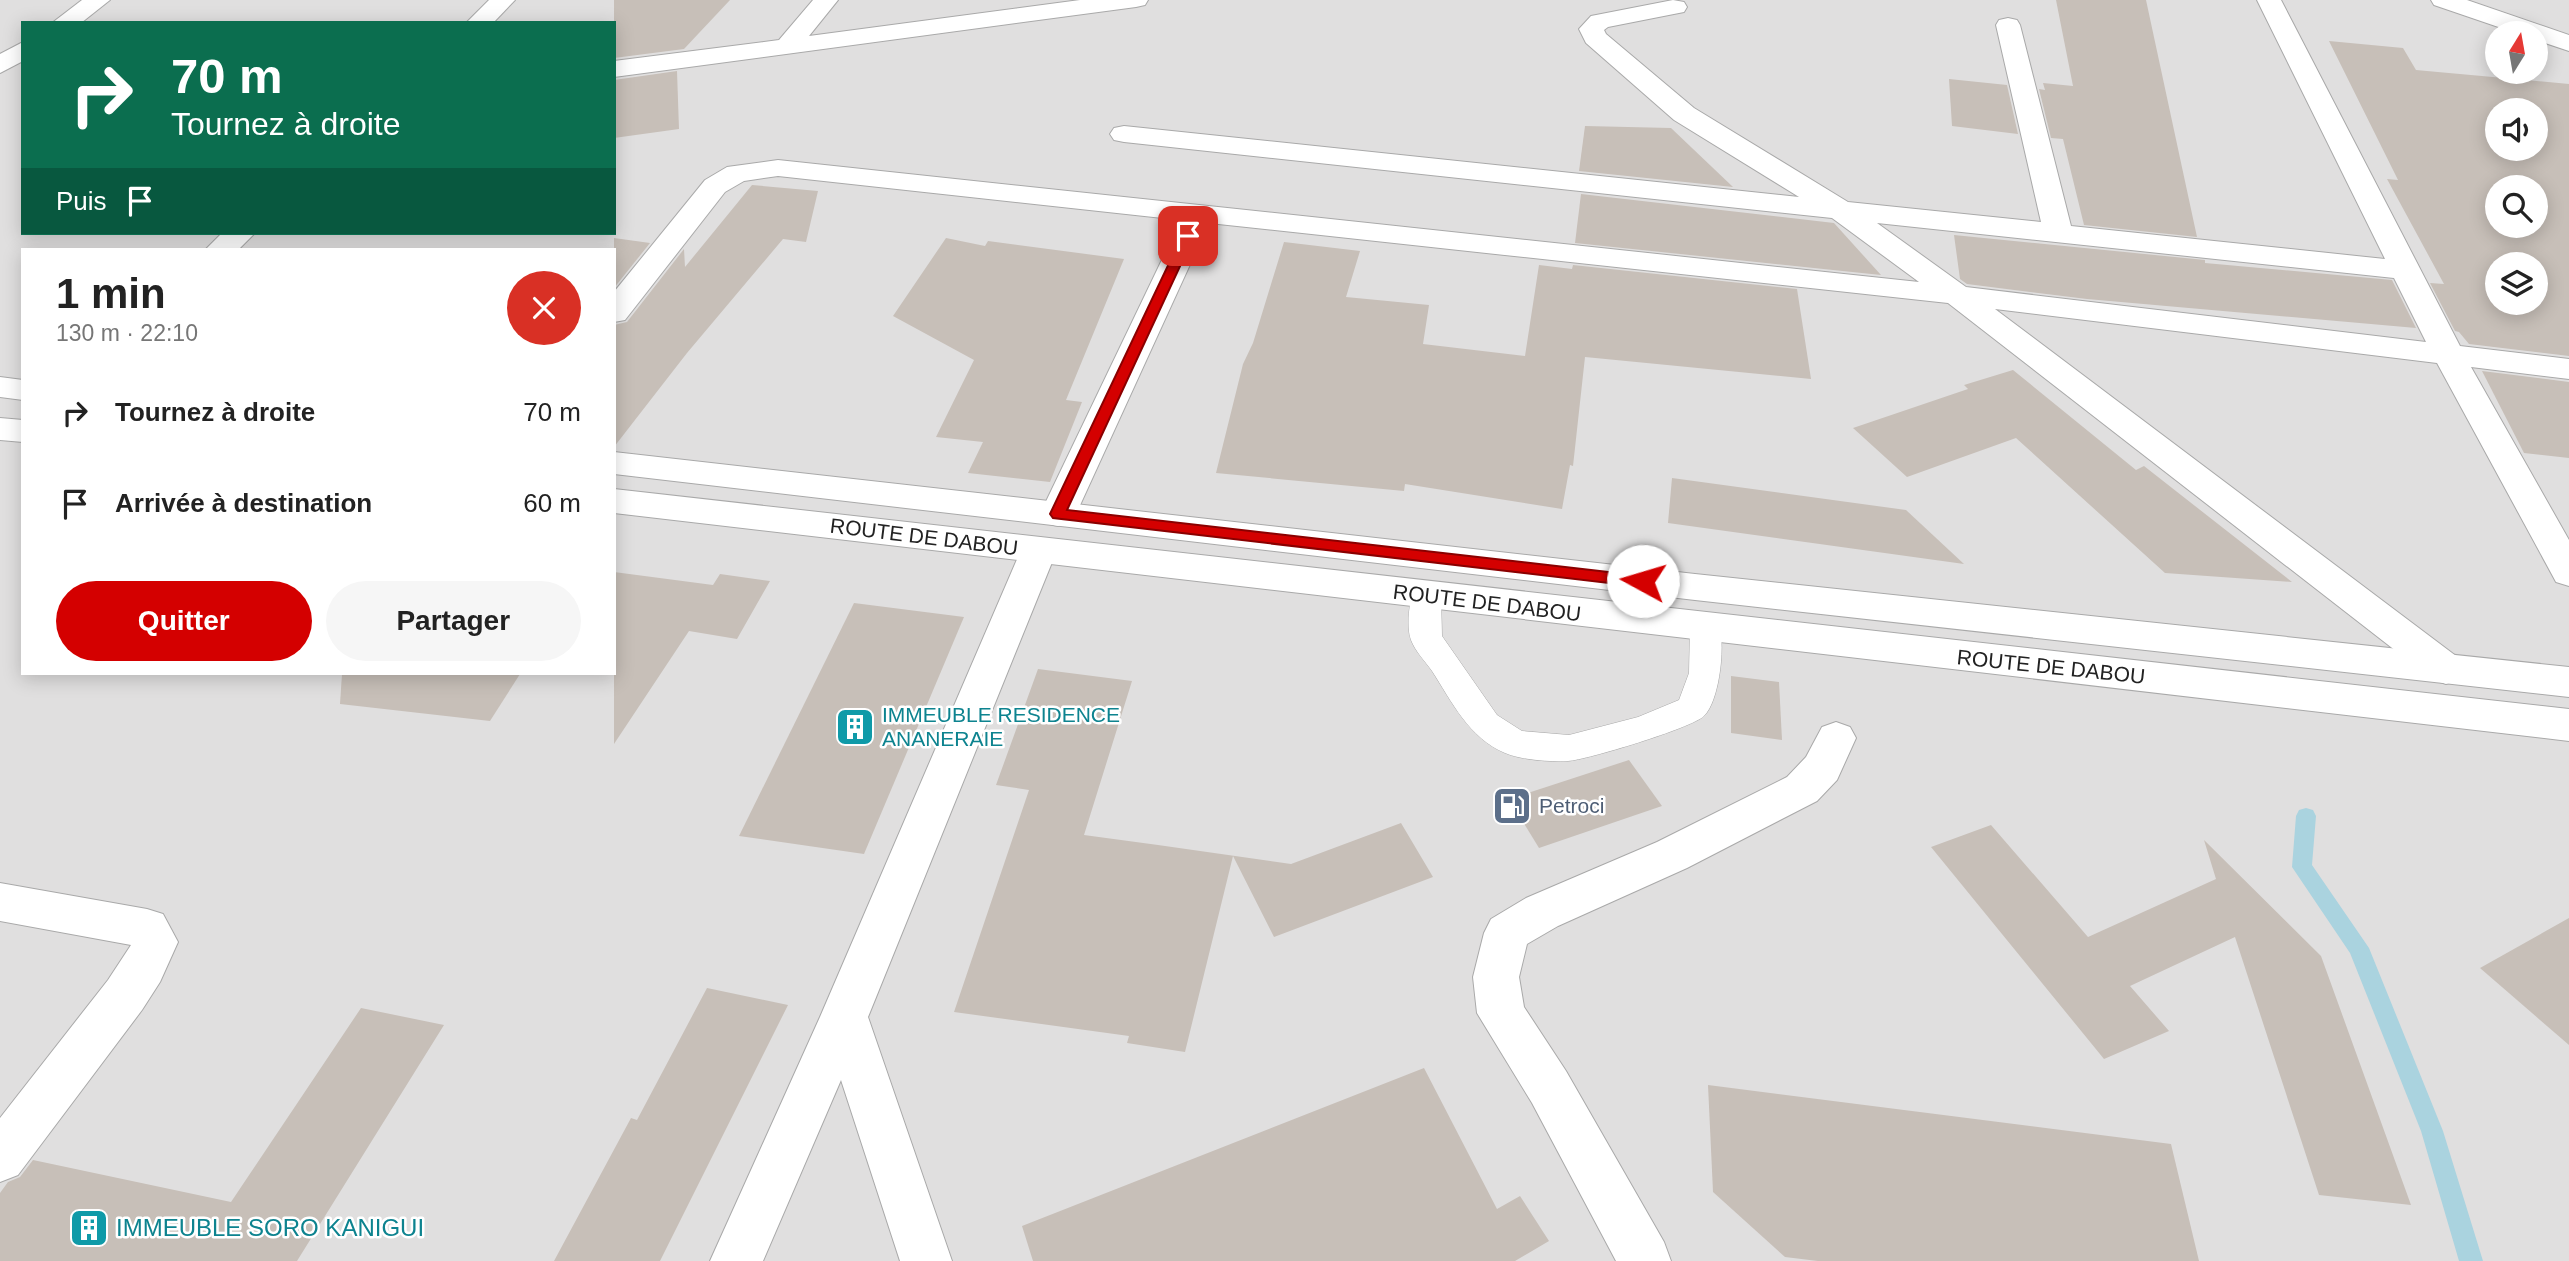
<!DOCTYPE html>
<html lang="fr">
<head>
<meta charset="utf-8">
<style>
  :root { --surface:#fff; --page:#f6f6f6; --text:#222; --muted:#767676; --accent:#d40000 }
  body { margin:0; font-family:Helvetica,sans-serif; background:var(--page); color:var(--text); height:100vh; display:flex; flex-direction:column; font-size:26px; white-space:nowrap }
  * { box-sizing:border-box; margin:0 }
  p { font-size:23px; color:var(--muted) }
  .icon { flex:none; width:38px; height:38px; fill:none; stroke:currentColor; stroke-width:2; stroke-linecap:round; stroke-linejoin:round }
  .map { position:relative; flex:1; overflow:hidden }
  .sheet { position:absolute; left:21px; top:248px; width:595px; height:427px; display:flex; flex-direction:column; background:var(--surface); border-radius:0px; box-shadow:0 4px 18px #0003 }
  .sheet>* { flex:none }
  .top-card { position:absolute; left:21px; top:21px; width:595px; height:214px; border-radius:0px; box-shadow:0 4px 18px #0003; background:#0b6e4f; color:#fff; overflow:hidden }
  .needle { width:46px; rotate:11deg }
  .tools { position:absolute; left:2485px; top:21px; display:grid; gap:14px }
  .tools a { display:grid; place-items:center; width:63px; height:63px; border-radius:50%; background:var(--surface); box-shadow:0 4px 18px #0003; font-size:35px }
  .pin { position:absolute; display:grid; place-items:center; width:60px; height:60px; color:#fff; margin:-30px; border-radius:14px; box-shadow:0 4px 10px #0006 }
  .me { position:absolute; width:77px; margin:-38px; rotate:276deg; stroke-linejoin:round; filter:drop-shadow(0 0 5px #0008) }
  .turn { display:flex; align-items:center; gap:24px; height:147px; padding:0 35px; font-size:32px }
  .turn .icon { width:91px; height:91px; stroke-width:2.5 }
  .turn b { display:block; font-size:49px; line-height:60px }
  .then { display:flex; align-items:center; height:66px; padding:0 35px; background:#0003; gap:14px; font-size:26px }
  .round { display:grid; place-items:center; flex:none; width:74px; height:74px; border-radius:37px; background:var(--page) }
  .head { display:flex; align-items:center; justify-content:space-between; height:119px; padding:0 35px }
  h1 { font-size:42px; font-weight:700; line-height:52px }
  .primary-button { display:flex; gap:14px; margin-top:auto; padding:14px 35px }
  .primary-button a { flex:1; height:80px; border-radius:42px; background:var(--accent); color:#fff; font-size:28px; font-weight:700; line-height:80px; text-align:center }
  .primary-button a+a { background:var(--page); color:var(--text) }
  ul { padding:0; list-style:none }
  li { display:flex; align-items:center; gap:21px; height:91px; padding:0 35px }
  li div { flex:1 }
  li b { display:block; font-size:26px }
  li em { font-style:normal }
  .map>svg:first-child { display:block }
  .residential { fill:#e0dfdf; fill-rule:evenodd }
  .lines { fill:none; stroke-linecap:round; stroke-linejoin:round }
  .stream { fill:#aad3df; fill-rule:evenodd }
  .building { fill:#c7bfb8; fill-rule:evenodd }
  .service-casing { stroke:#a9a9a9; stroke-width:1 }
  .minor-casing { stroke:#a9a9a9; stroke-width:2 }
  .tertiary-casing { stroke:#a9a9a9; stroke-width:2 }
  .service { fill:#fff; fill-rule:evenodd }
  .minor { fill:#fff; fill-rule:evenodd }
  .tertiary { fill:#fff; fill-rule:evenodd }
  .route { fill:#d40000; stroke:#8a0000; stroke-width:2 }
  .labels { text-anchor:middle; stroke-width:5; stroke-linejoin:round; paint-order:stroke }
  .street-label { font-size:21px; fill:#222; stroke:#fff }
  .culture-label { font-size:21px; fill:#0d838f; stroke:#fff; text-anchor:start }
  .service-label { font-size:21px; fill:#4e5e75; stroke:#fff; text-anchor:start }
  .near-culture-label { font-size:24px; fill:#0d838f; stroke:#fff; text-anchor:start }
</style>
</head>
<body>
<div class="map">
<svg width="2569" height="1261" viewBox="0 0 2569 1261">
  <rect width="100%" height="100%" fill="#f2efe9"/>
  <path class="residential" d="M0 0H2569V1261H0ZM23 23H614V233H23ZM2497 33H2536V72H2497ZM2497 110H2536V149H2497ZM2497 187H2536V226H2497ZM23 250H614V674H23ZM2497 264H2536V303H2497Z"/>
  <g class="lines">
    <polygon class="stream" points="2306,808 2313,810 2316,816 2312,865 2369,948 2443,1131 2483,1261 2459,1261 2421,1131 2350,953 2292,867 2296,816 2299,810"/>
  </g>
  <g class="building">
    <polygon points="614,0 730,0 684,49 614,58"/>
    <polygon points="2056,0 2146,0 2197,237 2084,225 2063,139 2051,138 2039,89 2045,90 2043,83 2073,86"/>
    <path d="M2329 41 2403 48 2416 70 2569 84V356L2469 344 2459 332 2455 331 2430 283 2444 284 2387 179 2398 180ZM2497 110H2536V149H2497ZM2497 187H2536V226H2497ZM2497 264H2536V303H2497Z"/>
    <polygon points="677,71 679,129 614,138 614,80"/>
    <polygon points="1949,79 2007,85 2018,134 1952,126"/>
    <polygon points="1585,126 1671,128 1733,187 1579,171"/>
    <polygon points="752,185 818,191 806,242 783,239 687,353 614,447 614,325 627,322 684,249 685,267"/>
    <polygon points="1581,194 1834,223 1881,275 1575,243"/>
    <polygon points="1954,235 2205,260 2205,263 2392,280 2416,328 2087,299 1967,284 1960,279"/>
    <polygon points="614,238 650,243 614,288"/>
    <polygon points="946,238 985,246 988,241 1124,259 1066,400 1082,402 1050,482 968,473 983,442 936,437 974,360 893,316"/>
    <polygon points="1284,242 1360,251 1346,297 1429,305 1423,344 1525,356 1539,265 1572,269 1573,265 1797,289 1811,379 1585,357 1573,466 1570,465 1562,509 1405,484 1404,491 1216,473 1243,364 1253,343"/>
    <polygon points="2013,370 2136,470 2144,466 2292,582 2165,573 2016,438 1907,477 1853,428 1968,389 1964,385"/>
    <polygon points="2482,371 2569,382 2569,458 2524,453"/>
    <polygon points="1672,478 1906,510 1964,564 1668,523"/>
    <polygon points="614,572 713,585 720,574 770,581 737,639 689,631 614,744"/>
    <polygon points="854,603 964,617 864,854 739,836"/>
    <polygon points="1038,669 1132,681 1084,835 1158,845 1291,864 1401,823 1433,877 1274,937 1233,856 1185,1052 1127,1043 1129,1036 954,1012 1029,790 996,785"/>
    <polygon points="342,674 520,674 490,721 340,704"/>
    <polygon points="1731,676 1779,682 1782,740 1731,733"/>
    <polygon points="1629,760 1662,806 1539,848 1509,799"/>
    <polygon points="1991,825 2088,937 2216,879 2204,840 2321,956 2411,1205 2319,1195 2235,937 2130,986 2169,1031 2104,1059 1931,847"/>
    <polygon points="2569,918 2569,1045 2480,968"/>
    <polygon points="707,988 788,1005 660,1261 554,1261 631,1118 637,1120"/>
    <polygon points="361,1008 444,1025 297,1261 0,1261 0,1193 8,1182 20,1177 33,1160 231,1202"/>
    <polygon points="1424,1068 1497,1209 1520,1196 1549,1241 1515,1261 1033,1261 1022,1226"/>
    <polygon points="1708,1085 2171,1144 2199,1261 1818,1261 1785,1257 1713,1192"/>
  </g>
  <g class="lines">
    <defs>
      <path id="service" d="M1426 585 1437 588 1441 596 1442 636 1497 715 1522 731 1569 735 1638 717 1679 700 1689 673 1690 628 1695 620 1706 617 1717 620C1727 638 1720 701 1704 716 1692 728 1586 760 1568 761 1550 762 1521 760 1505 753 1469 738 1452 702 1432 671 1425 661 1415 651 1411 640 1406 627 1409 600 1415 588Z"/>
      <g id="minor">
        <polygon points="82,0 110,0 81,23 52,23"/>
        <polygon points="489,0 515,0 493,23 466,23"/>
        <polygon points="813,0 838,0 809,36 1080,0 1148,0 1145,5 1136,7 614,77 614,61 779,40"/>
        <path d="M1673 0 1684 2 1687 7 1684 12 1608 27 1604 30 1606 34 1694 108 1848 202 2041 222 1996 25 1999 20 2008 18 2017 20 2020 25 2071 226 2385 259 2257 0H2281L2460 346 2569 359V379L2471 367 2569 540V586L2556 582 2437 363 1995 309 2460 659 2466 669 2460 679 2446 684 2432 679 1948 303 1209 223 1076 514 1071 523 1058 526 1045 523 1040 514 1181 220 778 176 744 181 725 192 625 320 614 322V292L705 180 727 167 778 160 1919 282 1832 218 1124 142 1114 140 1110 134 1114 128 1124 126 1799 197 1674 120 1586 43 1579 29 1591 16ZM1877 223 2394 278 2426 342 1966 287Z"/>
        <polygon points="23,42 23,61 0,73 0,54"/>
        <polygon points="222,233 255,233 238,250 205,250"/>
        <polygon points="1039,537 1052,541 1057,550 868,1017 952,1261 900,1261 841,1080 763,1261 710,1261 820,1017 1021,550 1026,541"/>
        <polygon points="1836,722 1850,727 1856,738 1837,780 1817,801 1687,868 1558,926 1527,944 1519,977 1524,1007 1566,1071 1664,1242 1671,1261 1616,1261 1532,1103 1477,1013 1473,977 1484,933 1491,919 1526,898 1657,842 1787,777 1806,757 1822,727"/>
        <polygon points="0,883 147,909 163,914 178,942 160,982 142,1010 18,1175 0,1182 0,1118 108,980 131,945 0,921"/>
      </g>
      <g id="tertiary">
        <polygon points="2431,0 2467,0 2569,35 2569,51 2536,40 2536,33 2516,33 2434,5"/>
        <polygon points="0,377 23,380 23,400 0,397"/>
        <polygon points="0,418 23,420 23,442 0,440"/>
        <polygon points="614,452 1695,574 2569,667 2569,697 1695,600 614,474"/>
        <polygon points="614,489 2569,709 2569,741 614,513"/>
      </g>
    </defs>
    <use href="#service" class="service-casing"/>
    <use href="#minor" class="minor-casing"/>
    <use href="#tertiary" class="tertiary-casing"/>
    <use href="#service" class="service"/>
    <use href="#minor" class="minor"/>
    <use href="#tertiary" class="tertiary"/>
  </g>
  <polygon class="route" points="1188,233 1194,236 1067,510 1643,576 1648,577 1650,581 1648,585 1643,587 1053,518 1050,514 1182,236"/>
  <defs>
    <symbol id="building-square" viewBox="-11 -11 22 22"><rect x="-9" y="-9" width="18" height="18" rx="4" fill="#0f9aa8" stroke="#fff"/><path d="M-4-6H4V6H1V3H-1V6H-4ZM-2.5-4.3h1.7v1.8h-1.7ZM.8-4.3h1.7v1.8H.8ZM-2.5-1h1.7V.8h-1.7ZM.8-1h1.7V.8H.8Z" fill="#fff"/></symbol>
    <symbol id="fuel-square" viewBox="-11 -11 22 22"><rect x="-9" y="-9" width="18" height="18" rx="4" fill="#5c6f8a" stroke="#fff"/><path d="M-5.5-6h7V0h2V4h1.3V-2.5L3-4.5l.8-.8L6-3V5H2.5V1h-1V6h-7ZM-4.2-4.7v3.2H.2V-4.7Z" fill="#fff"/></symbol>
  </defs>
  <g fill-rule="evenodd">
    <use href="#building-square" x="833" y="705" width="44" height="44"/>
    <use href="#fuel-square" x="1490" y="784" width="44" height="44"/>
    <use href="#building-square" x="67" y="1206" width="44" height="44"/>
  </g>
  <g class="labels">
    <g class="street-label">
      <text transform="translate(924 537) rotate(7)" y="7">ROUTE DE DABOU</text>
      <text transform="translate(1487 603) rotate(7)" y="7">ROUTE DE DABOU</text>
      <text transform="translate(2051 667) rotate(6)" y="7">ROUTE DE DABOU</text>
    </g>
    <g class="culture-label">
      <text x="882" y="722">IMMEUBLE RESIDENCE<tspan x="882" dy="24">ANANERAIE</tspan></text>
    </g>
    <g class="service-label">
      <text x="1539" y="813">Petroci</text>
    </g>
    <g class="near-culture-label">
      <text x="116" y="1236">IMMEUBLE SORO KANIGUI</text>
    </g>
  </g>
</svg>
<div class="tools">
<a><svg class="needle" viewBox="-14 -14 28 28"><path d="M0-13l5 13h-10z" fill="#e53935"/><path d="M0 13l5-13h-10z" fill="#767676"/></svg></a>
<a><svg class="icon" aria-label="sound" viewBox="0 0 24 24"><path d="M4 9h4l5-4v14l-5-4H4zM17 9q2 3 0 6"/></svg></a>
<a><svg class="icon" aria-label="search" viewBox="0 0 24 24"><circle cx="10" cy="10" r="6"/><path d="M15 15l6 6"/></svg></a>
<a><svg class="icon" aria-label="layers" viewBox="0 0 24 24"><path d="M12 4l9 5-9 5-9-5zM3 14l9 5 9-5"/></svg></a>
</div>
<div class="pin" style="left:1188px;top:236px;background:#d93025"><svg class="icon" aria-label="arrive" viewBox="0 0 24 24"><path d="M6 21V4h12l-3 4 3 4H6"/></svg></div>
<svg class="me" style="left:1643px;top:581px" viewBox="-20 -20 40 40"><circle r="19" fill="#fff"/><path d="M0-13L10 11 0 6-10 11z" fill="#d40000"/></svg>
<div class="top-card">
<div class="turn"><svg class="icon" aria-label="right" viewBox="0 0 24 24"><path d="M7 20v-9h11M14 6l5 5-5 5"/></svg><div><b>70 m</b>Tournez à droite</div></div>
<div class="then">Puis<svg class="icon" aria-label="arrive" viewBox="0 0 24 24"><path d="M6 21V4h12l-3 4 3 4H6"/></svg></div>
</div>
<section class="sheet">
<div class="head"><div><h1>1 min</h1><p>130 m · 22:10</p></div><a class="round" style="background:#d93025;color:#fff"><svg class="icon" aria-label="close" viewBox="0 0 24 24"><path d="M6 6l12 12M18 6L6 18"/></svg></a></div>
<ul>
<li><svg class="icon" aria-label="right" viewBox="0 0 24 24"><path d="M7 20v-9h11M14 6l5 5-5 5"/></svg><div><b>Tournez à droite</b></div><em>70 m</em></li>
<li><svg class="icon" aria-label="arrive" viewBox="0 0 24 24"><path d="M6 21V4h12l-3 4 3 4H6"/></svg><div><b>Arrivée à destination</b></div><em>60 m</em></li>
</ul>
<div class="primary-button"><a>Quitter</a><a>Partager</a></div>
</section>
</div>
</body>
</html>
